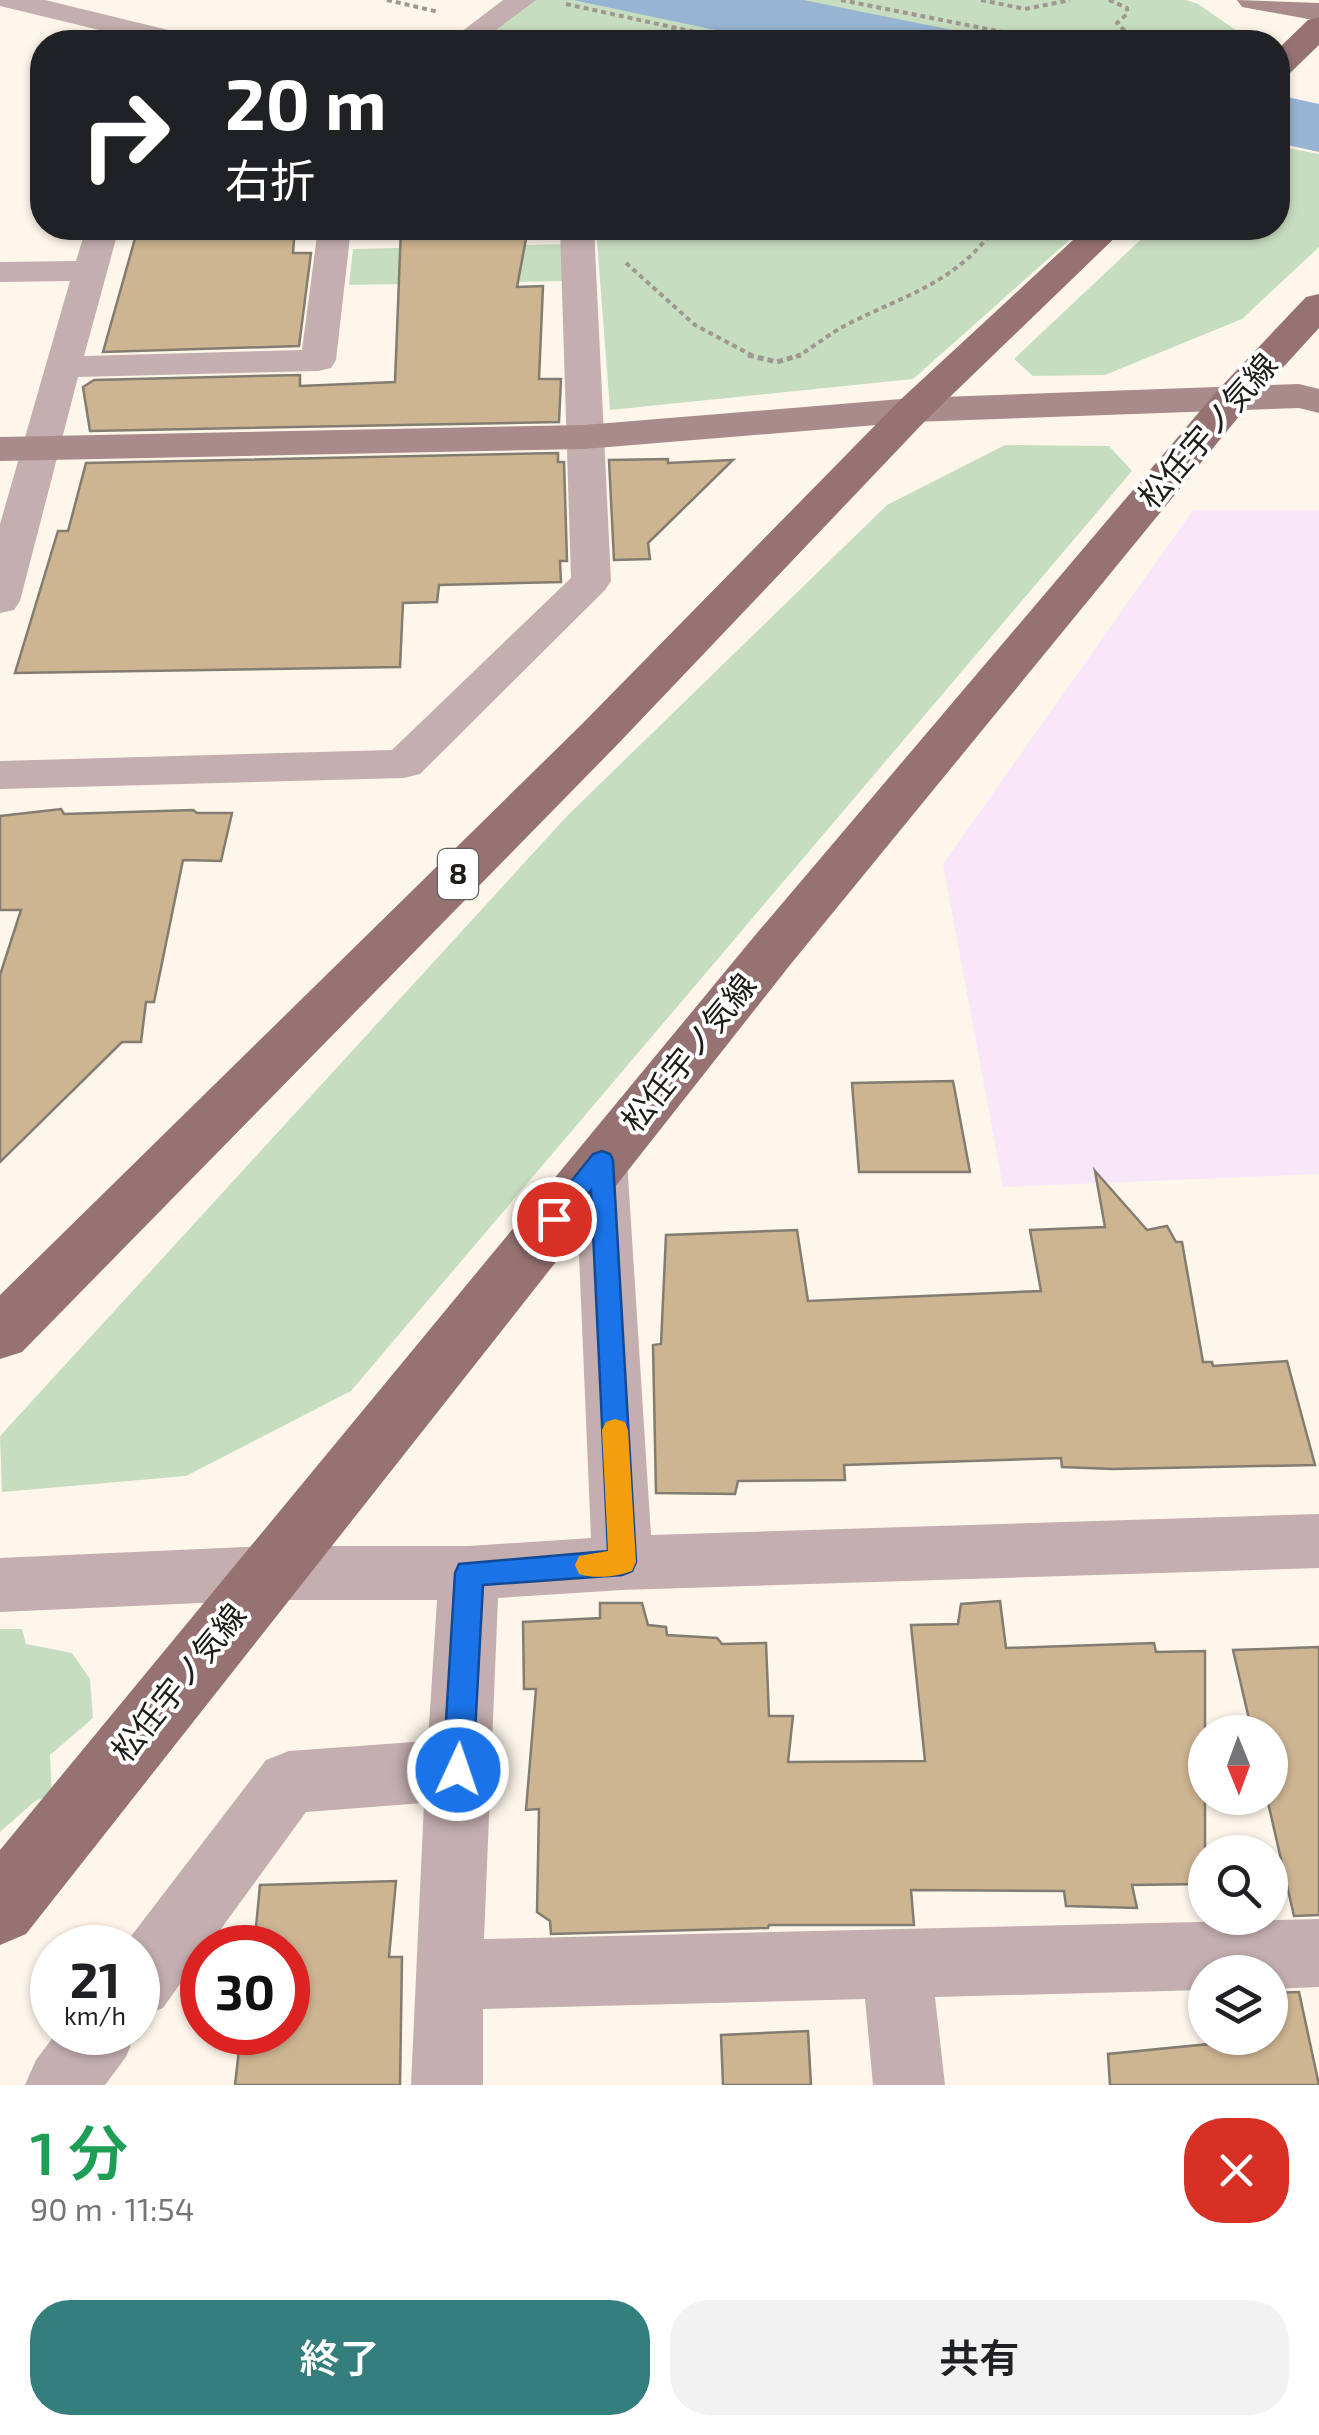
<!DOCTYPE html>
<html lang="ja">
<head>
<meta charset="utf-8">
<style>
  :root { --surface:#fff; --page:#f2f2f2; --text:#202124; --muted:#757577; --accent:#357e7e }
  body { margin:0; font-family:"Exo 2","Noto Sans JP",sans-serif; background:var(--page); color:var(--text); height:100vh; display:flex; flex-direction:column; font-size:38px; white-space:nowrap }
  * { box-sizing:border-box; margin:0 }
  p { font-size:32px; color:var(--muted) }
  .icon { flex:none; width:55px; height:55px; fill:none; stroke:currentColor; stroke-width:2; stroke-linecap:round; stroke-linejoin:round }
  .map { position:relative; height:2085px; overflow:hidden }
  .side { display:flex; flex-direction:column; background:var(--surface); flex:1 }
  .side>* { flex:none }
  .hud { position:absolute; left:30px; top:30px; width:1260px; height:210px; border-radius:40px; box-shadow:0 2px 8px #0004; background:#202124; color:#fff; overflow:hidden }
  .needle { width:65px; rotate:179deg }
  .fabs { position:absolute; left:1188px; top:1715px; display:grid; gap:20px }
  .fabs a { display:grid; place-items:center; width:100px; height:100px; border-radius:50%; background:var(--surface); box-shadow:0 2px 8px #0004; font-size:50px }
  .speed { position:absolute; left:30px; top:1925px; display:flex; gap:20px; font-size:50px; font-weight:700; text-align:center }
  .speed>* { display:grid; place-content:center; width:130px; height:130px; border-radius:50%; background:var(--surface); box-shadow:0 2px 8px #0004; line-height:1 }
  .speed small { font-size:25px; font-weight:400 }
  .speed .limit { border:15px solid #d22; background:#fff; color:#111 }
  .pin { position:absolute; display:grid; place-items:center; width:85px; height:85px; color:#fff; margin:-42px; border:5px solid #fff; border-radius:50%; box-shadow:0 2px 10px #0007 }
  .me { position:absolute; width:110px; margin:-55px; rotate:3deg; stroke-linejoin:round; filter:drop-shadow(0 0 8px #0008) }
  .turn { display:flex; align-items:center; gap:35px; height:210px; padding:0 30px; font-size:45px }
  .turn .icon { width:130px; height:130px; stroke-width:2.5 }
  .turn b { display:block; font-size:70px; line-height:85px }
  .round { display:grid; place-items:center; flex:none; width:105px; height:105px; border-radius:40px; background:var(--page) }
  .overview { display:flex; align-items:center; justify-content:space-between; height:170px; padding:0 30px }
  h1 { font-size:60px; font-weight:600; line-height:75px; color:#1e9e55 }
  .button { display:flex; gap:20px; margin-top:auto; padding:20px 30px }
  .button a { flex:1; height:115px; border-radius:40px; background:var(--accent); color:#fff; font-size:40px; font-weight:600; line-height:115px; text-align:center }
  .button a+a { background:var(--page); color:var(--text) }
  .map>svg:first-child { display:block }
  .commercial { fill:#f8e7f9 }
  .green { fill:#c7ddc0 }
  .water { fill:#97b4d3 }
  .building { fill:#ceb592; stroke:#837c71; stroke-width:2.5 }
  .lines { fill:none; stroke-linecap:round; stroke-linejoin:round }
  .path-far1 { stroke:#9e988f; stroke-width:4; stroke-dasharray:5 4; stroke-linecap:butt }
  .path { stroke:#9e988f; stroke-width:5; stroke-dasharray:6 4; stroke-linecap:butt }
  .street { fill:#c4aeaf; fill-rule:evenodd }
  .secondary { fill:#aa8b8c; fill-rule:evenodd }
  .primary { fill:#977273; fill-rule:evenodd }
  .route { fill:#1a73e8; stroke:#114b97; stroke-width:2.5 }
  .slow { fill:#f59e0b }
  .labels { text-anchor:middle; stroke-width:8; stroke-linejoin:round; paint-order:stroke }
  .shield { fill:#fff; stroke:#62605d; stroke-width:2.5 }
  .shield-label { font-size:30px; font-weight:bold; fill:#1f1c17 }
  .street-label { font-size:32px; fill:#1f1c17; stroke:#fff }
</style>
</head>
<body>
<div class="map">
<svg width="1319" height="2085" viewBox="0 0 1319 2085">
  <rect width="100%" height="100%" fill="#fef6ea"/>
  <polygon class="commercial" points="1193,510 1319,510 1319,1174 1003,1187 943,864"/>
  <g class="green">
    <polygon points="535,0 1186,0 1198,4 1243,35 1245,42 479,42"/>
    <polygon points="1278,146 1319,154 1319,247 1242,319 1105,375 1033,376 1014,359 1153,228 1278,228"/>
    <polygon points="596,228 1083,228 913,379 610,410"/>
    <polygon points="568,244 565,281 349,285 353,249"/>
    <polygon points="1005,445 1109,446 1132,471 351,1391 186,1476 2,1492 0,1436 568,815 887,505"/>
    <polygon points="0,1629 22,1629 26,1644 72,1653 90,1679 93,1718 50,1755 52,1795 35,1801 0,1832"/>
  </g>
  <g class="water">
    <polygon points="573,0 803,0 1012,42 772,42"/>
    <polygon points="1278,95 1319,104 1319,152 1278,143"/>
  </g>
  <g class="building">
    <polygon points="138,228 295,228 293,253 311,253 299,346 103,352"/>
    <polygon points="401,228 528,228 517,287 543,286 539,379 561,379 559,422 90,431 83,387 94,380 300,375 300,386 395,382"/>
    <polygon points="558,453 558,462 564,462 567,561 560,561 561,582 439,585 437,602 403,603 400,667 15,673 58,531 68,531 86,463"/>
    <polygon points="668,459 668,463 733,460 648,543 650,559 614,560 609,460"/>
    <polygon points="61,809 64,814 193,810 197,813 232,813 221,861 183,860 154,1002 146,1002 141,1042 122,1042 0,1162 0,975 21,910 0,910 0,816"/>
    <polygon points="953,1081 970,1172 859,1172 852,1083"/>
    <polygon points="1095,1171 1147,1230 1167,1226 1176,1242 1182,1242 1203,1362 1212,1362 1213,1366 1287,1361 1315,1465 1112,1469 1062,1467 1061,1458 844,1465 845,1480 738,1481 735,1494 656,1493 653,1345 661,1344 666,1235 797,1230 808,1301 1041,1291 1030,1230 1105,1227"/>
    <polygon points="1000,1601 1006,1648 1154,1643 1156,1652 1205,1651 1205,1884 1132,1885 1137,1908 1066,1906 1064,1891 911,1890 914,1925 769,1925 768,1928 551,1934 550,1921 537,1912 539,1809 526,1810 536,1689 524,1689 523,1622 600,1618 600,1603 642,1603 648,1625 666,1627 667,1635 717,1638 722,1644 766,1643 769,1716 793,1716 788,1762 925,1761 911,1625 958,1624 961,1604"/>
    <polygon points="1319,1647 1319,1915 1294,1916 1267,1798 1270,1798 1270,1732 1252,1732 1233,1650"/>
    <polygon points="396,1881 389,1957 402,1957 400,2085 235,2085 241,2032 288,2032 288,1948 254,1948 260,1885"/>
    <polygon points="1299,1992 1319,2085 1110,2085 1108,2054 1270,2038 1270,1993"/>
    <polygon points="808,2031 811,2085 723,2085 721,2035"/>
  </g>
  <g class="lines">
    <g class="path-far1">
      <polyline points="387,0 439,12"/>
      <polyline points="841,0 1053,42"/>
      <polyline points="981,0 1025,9 1070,0"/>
      <polyline points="1109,0 1127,8 1127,14 1117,23 1128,34 1193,34 1182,42"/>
      <polyline points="566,4 741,42"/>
      <polyline points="658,42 674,29"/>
      <polyline points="626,263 695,325 755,357"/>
      <path d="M796 357C814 347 830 333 848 324 907 294 954 284 995 228"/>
    </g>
    <polyline class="path" points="748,355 777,362 801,355"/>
    <g class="street">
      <polygon points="0,0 45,0 193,36 198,42 149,42 0,6"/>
      <polygon points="503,0 536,0 480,42 448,42"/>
      <polygon points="86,228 119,228 84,356 302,350 318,228 351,228 336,360 331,368 318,371 78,377 20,601 14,610 0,613 0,524 70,281 0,282 0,262 76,261"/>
      <polygon points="560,228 594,228 611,581 605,590 420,774 404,778 0,789 0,761 392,750 571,578"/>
      <polygon points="601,1140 620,1146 627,1160 651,1535 1319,1514 1319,1568 622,1590 498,1598 484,1939 1319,1919 1319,1987 1270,1989 1270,1972 1205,1972 1205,1990 935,1997 945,2085 873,2085 865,1999 483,2009 483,2085 411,2085 424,1803 306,1812 207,1948 202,1948 202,1953 163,2008 138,2018 138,1948 122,1948 266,1760 289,1751 428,1741 437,1600 267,1600 0,1612 0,1558 267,1546 469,1546 591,1538 575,1160 582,1146"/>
      <polygon points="57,2032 136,2032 126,2057 105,2085 25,2085 36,2060"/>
    </g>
    <g class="secondary">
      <polygon points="1237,0 1319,3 1319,21 1242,7"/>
      <polygon points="1299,384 1319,389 1319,413 1299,408 913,422 584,449 0,461 0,437 584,425 913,398"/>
    </g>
    <g class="primary">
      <polygon points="1319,17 1319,45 1290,73 1278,76 1278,49 1308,20"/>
      <polygon points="1086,228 1125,228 927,419 616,746 22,1352 0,1359 0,1295 582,724 899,401"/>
      <polygon points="1319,294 1319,328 1245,409 790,965 26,1934 0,1945 0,1850 752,939 1217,391 1306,297"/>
    </g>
  </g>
  <path class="route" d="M602 1151 610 1154 613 1160 636 1562 632 1571 622 1575 483 1585 473 1770 469 1780 458 1784 448 1780 443 1770 455 1573 459 1564 608 1551 591 1190C579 1205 566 1233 545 1226L541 1219 593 1154Z"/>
  <path class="slow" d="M615 1419 625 1422 628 1430 636 1562 632 1571C616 1577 595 1579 579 1574L575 1565 579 1556 608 1551 602 1430 606 1422Z"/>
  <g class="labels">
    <rect class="shield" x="438" y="849" width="40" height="50" rx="8"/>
    <g class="shield-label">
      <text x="458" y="884">8</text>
    </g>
    <g class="street-label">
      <text transform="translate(1208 431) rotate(-49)" y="11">松任宇ノ気線</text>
      <text transform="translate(689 1053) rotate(-51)" y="11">松任宇ノ気線</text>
      <text transform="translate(179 1683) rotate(-51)" y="11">松任宇ノ気線</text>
    </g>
  </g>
</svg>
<div class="fabs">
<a><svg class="needle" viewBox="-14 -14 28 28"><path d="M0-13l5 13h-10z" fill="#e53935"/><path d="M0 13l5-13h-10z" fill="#757577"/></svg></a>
<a><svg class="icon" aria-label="search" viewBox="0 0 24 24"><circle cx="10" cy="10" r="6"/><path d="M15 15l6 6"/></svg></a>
<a><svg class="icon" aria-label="layers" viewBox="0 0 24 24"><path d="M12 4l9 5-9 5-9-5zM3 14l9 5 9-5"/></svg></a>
</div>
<div class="speed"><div>21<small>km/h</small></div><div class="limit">30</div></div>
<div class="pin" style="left:554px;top:1219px;background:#d93025"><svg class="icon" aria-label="arrive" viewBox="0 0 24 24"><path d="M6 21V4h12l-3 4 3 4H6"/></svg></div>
<svg class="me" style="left:458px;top:1770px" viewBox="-20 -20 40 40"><circle r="17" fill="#1a73e8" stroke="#fff" stroke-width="3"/><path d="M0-11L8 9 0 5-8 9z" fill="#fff"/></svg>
<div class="hud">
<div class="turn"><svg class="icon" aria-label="right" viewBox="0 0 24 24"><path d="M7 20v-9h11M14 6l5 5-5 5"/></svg><div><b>20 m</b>右折</div></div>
</div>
</div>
<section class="side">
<div class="overview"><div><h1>1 分</h1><p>90 m · 11:54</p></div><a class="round" style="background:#d93025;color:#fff"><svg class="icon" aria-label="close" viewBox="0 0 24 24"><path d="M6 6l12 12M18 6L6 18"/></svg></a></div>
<div class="button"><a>終了</a><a>共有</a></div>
</section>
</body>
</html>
